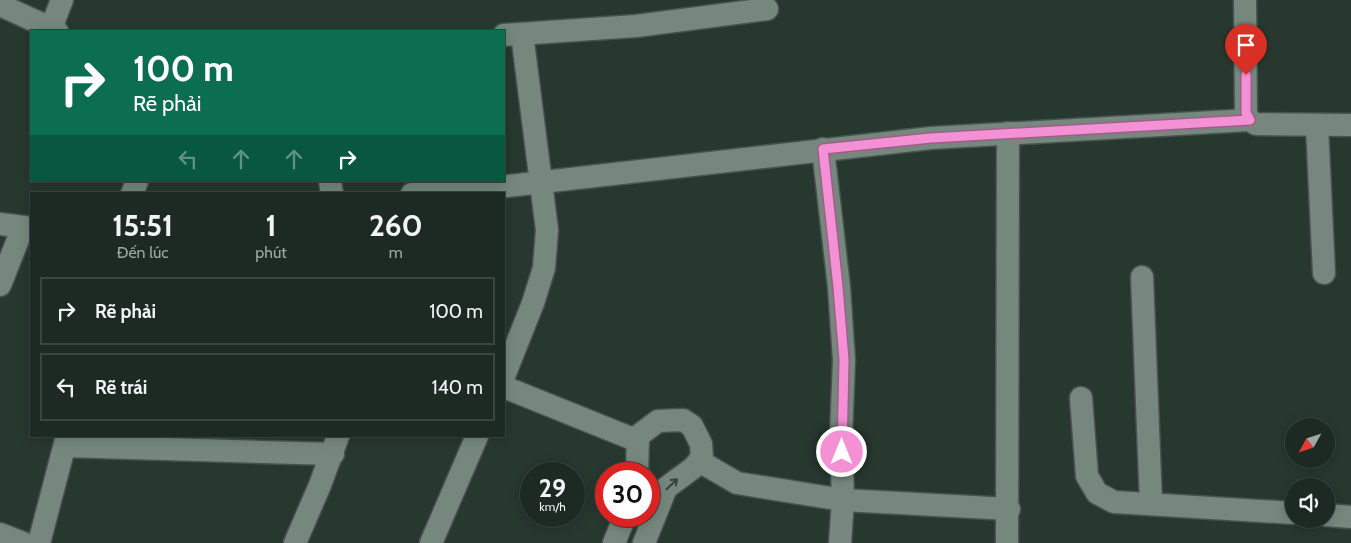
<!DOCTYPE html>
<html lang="vi">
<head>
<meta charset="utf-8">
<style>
  :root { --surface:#1d2a23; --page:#2a3630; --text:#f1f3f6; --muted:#a0a7a6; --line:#3b4641 }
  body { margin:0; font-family:Cabin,sans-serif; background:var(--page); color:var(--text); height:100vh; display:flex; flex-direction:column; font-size:19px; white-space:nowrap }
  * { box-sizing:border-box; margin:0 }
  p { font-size:16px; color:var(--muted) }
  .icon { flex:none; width:28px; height:28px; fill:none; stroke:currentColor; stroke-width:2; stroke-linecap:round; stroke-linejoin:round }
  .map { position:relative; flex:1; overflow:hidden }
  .side { position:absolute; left:30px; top:192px; width:475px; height:245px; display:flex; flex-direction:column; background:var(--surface); border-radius:0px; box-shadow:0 2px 12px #0003,0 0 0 1px var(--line) }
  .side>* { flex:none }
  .top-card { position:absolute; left:30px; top:30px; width:475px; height:152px; border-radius:0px; box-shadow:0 2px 12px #0003,0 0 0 1px var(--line); background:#0b6e4f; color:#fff; overflow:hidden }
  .needle { width:32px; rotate:230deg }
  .fabs { position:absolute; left:1285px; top:418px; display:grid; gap:10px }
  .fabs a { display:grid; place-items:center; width:50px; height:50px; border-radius:50%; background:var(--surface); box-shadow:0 2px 12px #0003,0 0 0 1px var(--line); font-size:25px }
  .speed { position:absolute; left:520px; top:462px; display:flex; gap:10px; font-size:25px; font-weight:700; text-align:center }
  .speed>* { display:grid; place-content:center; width:65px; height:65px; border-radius:50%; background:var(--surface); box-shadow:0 2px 12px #0003,0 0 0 1px var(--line); line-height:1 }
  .speed small { font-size:12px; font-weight:400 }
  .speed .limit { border:8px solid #d22; background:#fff; color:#111 }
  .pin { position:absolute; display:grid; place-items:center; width:42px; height:42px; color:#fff; margin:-51px -21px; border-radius:50% 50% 50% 0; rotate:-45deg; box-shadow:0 0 5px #0007 }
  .pin .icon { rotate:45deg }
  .me { position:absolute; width:55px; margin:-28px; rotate:0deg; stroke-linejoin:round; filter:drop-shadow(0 0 4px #0008) }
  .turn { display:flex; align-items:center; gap:18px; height:105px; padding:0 20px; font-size:22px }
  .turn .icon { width:65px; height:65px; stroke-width:2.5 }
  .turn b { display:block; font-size:35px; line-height:42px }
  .lanes { display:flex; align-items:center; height:48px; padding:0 20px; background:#0003; justify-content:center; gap:25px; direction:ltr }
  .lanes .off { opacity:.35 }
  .eta { display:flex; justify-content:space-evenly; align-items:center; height:85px; text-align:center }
  .eta b { font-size:30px; font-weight:800; line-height:35px }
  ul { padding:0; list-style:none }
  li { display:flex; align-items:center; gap:15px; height:68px; margin:0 10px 8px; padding:0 10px; border:2px solid var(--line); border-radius:0px }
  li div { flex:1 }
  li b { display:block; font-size:19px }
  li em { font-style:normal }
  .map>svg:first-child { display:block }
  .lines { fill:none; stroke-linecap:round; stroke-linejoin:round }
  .minor-casing { stroke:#46544d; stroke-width:25 }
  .minor { stroke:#76887e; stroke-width:22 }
  .oneway { stroke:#38423c }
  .route-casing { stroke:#9f5e8a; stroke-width:12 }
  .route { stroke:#f491d4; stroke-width:9 }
</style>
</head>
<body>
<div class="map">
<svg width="1351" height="543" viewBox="0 0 1351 543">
  <rect width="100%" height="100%" fill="#27382f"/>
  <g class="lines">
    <defs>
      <g id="minor">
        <polyline points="1245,0 1246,113 1249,120"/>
        <polyline points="0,5 57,31"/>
        <polyline points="51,28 62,0"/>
        <polyline points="504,35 636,26 767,9"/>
        <polyline points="1317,126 1324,273"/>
        <polyline points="823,149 839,287 844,360 841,436 843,500 840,543"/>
        <polyline points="330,181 332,194"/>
        <polyline points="132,194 137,181"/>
        <polyline points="412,194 499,187 931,138 1249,120 1256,124 1351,125"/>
        <polyline points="0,224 31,228"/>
        <polyline points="1142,277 1151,503"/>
        <polyline points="0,285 23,227"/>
        <polyline points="504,376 533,303 544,268 547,230 522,34"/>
        <polyline points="504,387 638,441"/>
        <polyline points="1081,398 1087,476 1097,493 1114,502 1294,513"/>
        <polyline points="65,446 333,454"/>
        <polyline points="699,461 737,483 843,500 1009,509"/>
        <polyline points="637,474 638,436 658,421 683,420 692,426 701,444 702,458 693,468 666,488 644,543"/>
        <polyline points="1326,515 1351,517"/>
        <polyline points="0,534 23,543"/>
        <polyline points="39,543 67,436"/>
        <polyline points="295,543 320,485 338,436"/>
        <polyline points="431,543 477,436"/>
        <polyline points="614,543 625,516"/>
        <polyline points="1007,543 1008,133"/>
      </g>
    </defs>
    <use href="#minor" class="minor-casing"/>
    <use href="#minor" class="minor"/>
  </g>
  <defs><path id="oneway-shaft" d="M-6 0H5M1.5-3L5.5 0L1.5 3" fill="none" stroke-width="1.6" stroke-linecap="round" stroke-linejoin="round" transform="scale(1.25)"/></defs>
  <use class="oneway" href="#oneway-shaft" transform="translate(672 484) rotate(-44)"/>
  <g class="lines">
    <defs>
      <polyline id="route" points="842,452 844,360 838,287 823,149 931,138 1250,120 1246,113 1246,75"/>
    </defs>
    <use href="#route" class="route-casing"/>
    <use href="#route" class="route"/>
  </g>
</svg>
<div class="fabs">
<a><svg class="needle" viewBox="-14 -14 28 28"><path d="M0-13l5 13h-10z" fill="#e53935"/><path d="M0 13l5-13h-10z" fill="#a0a7a6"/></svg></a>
<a><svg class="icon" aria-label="sound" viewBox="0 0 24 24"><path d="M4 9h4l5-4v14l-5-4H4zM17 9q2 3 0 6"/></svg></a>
</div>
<div class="speed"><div>29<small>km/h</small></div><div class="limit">30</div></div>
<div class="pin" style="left:1246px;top:75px;background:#d93025"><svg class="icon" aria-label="arrive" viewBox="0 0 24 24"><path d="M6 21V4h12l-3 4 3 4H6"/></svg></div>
<svg class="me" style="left:842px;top:452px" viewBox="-20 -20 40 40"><circle r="17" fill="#f491d4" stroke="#fff" stroke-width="3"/><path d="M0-11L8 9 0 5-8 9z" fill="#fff"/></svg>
<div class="top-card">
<div class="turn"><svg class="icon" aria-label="right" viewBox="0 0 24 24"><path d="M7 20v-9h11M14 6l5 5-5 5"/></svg><div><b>100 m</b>Rẽ phải</div></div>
<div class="lanes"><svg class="icon off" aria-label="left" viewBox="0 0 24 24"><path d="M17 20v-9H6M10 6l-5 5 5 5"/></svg><svg class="icon off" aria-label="ahead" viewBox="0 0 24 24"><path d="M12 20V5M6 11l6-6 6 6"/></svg><svg class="icon off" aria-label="ahead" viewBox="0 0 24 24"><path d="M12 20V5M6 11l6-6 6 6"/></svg><svg class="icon" aria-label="right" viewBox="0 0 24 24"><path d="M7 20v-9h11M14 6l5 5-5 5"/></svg></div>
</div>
<section class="side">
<div class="eta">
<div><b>15:51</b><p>Đến lúc</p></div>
<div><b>1</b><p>phút</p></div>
<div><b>260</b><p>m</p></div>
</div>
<ul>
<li><svg class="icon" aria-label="right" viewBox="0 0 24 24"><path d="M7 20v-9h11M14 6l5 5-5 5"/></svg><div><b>Rẽ phải</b></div><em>100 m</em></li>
<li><svg class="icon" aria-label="left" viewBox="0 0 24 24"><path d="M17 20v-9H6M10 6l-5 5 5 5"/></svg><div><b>Rẽ trái</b></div><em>140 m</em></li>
</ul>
</section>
</div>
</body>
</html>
